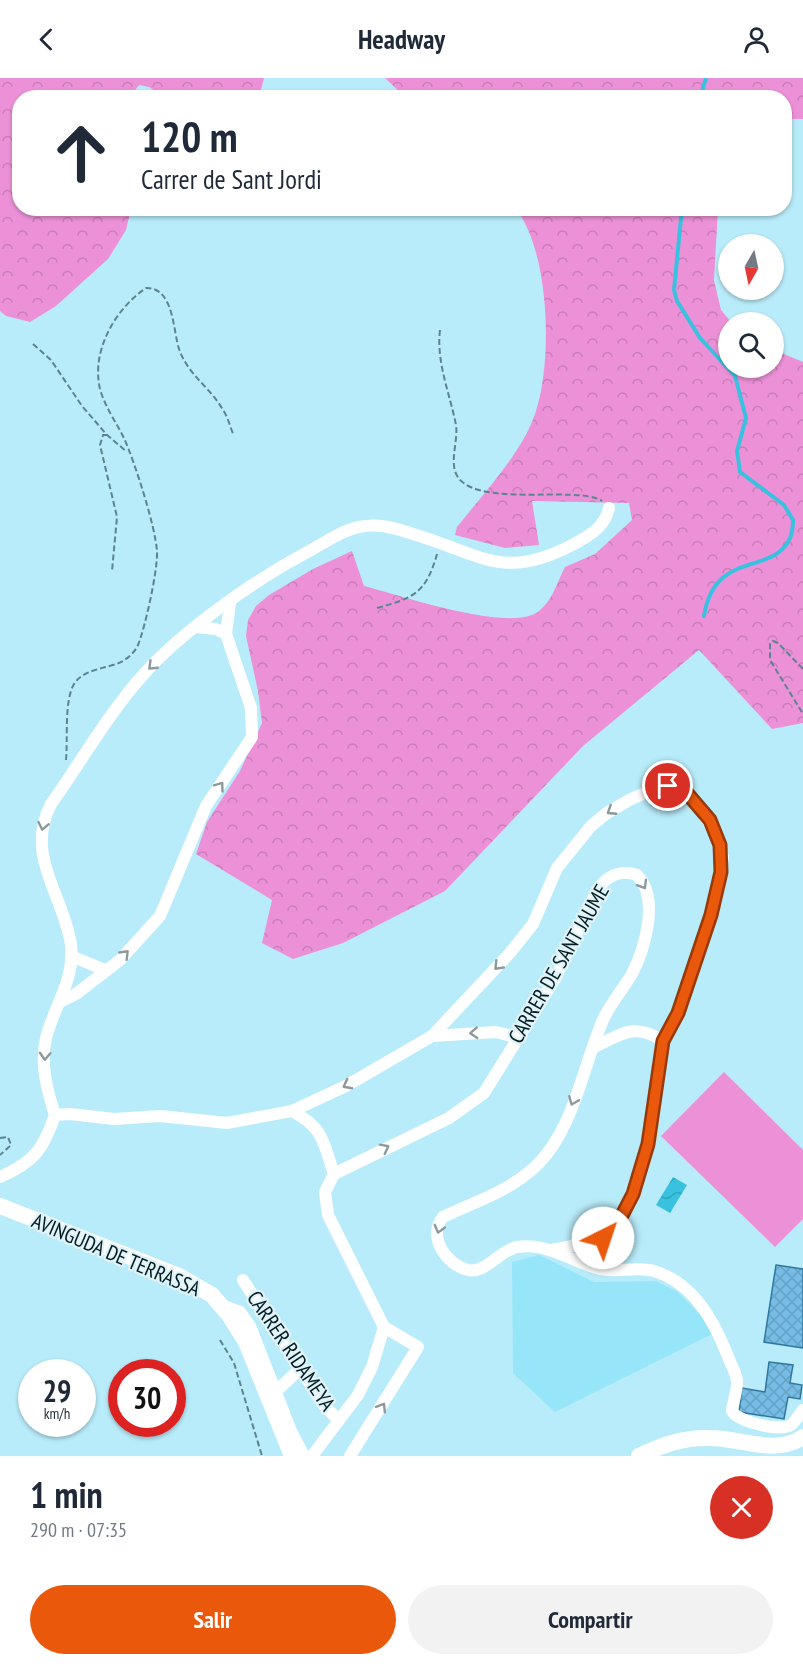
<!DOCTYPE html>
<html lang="es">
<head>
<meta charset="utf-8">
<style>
  :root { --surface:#fff; --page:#f2f2f3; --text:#1f2937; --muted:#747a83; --accent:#ea580c }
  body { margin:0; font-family:"PT Sans Narrow",sans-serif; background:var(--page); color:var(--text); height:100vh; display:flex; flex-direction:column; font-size:22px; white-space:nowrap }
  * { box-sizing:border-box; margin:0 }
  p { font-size:20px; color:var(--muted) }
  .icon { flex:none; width:33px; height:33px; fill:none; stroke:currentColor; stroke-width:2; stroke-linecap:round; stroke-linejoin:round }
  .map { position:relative; height:1378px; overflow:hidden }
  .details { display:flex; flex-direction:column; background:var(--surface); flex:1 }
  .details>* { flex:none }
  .hud { position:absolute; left:12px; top:12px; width:780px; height:126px; border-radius:24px; box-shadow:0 2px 4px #0004; background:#fff; color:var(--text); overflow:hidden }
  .needle { width:39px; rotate:189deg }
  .tools { position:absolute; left:718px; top:156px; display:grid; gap:12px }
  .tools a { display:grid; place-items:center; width:66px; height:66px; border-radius:50%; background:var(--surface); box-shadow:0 2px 4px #0004; font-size:30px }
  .speed { position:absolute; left:18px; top:1281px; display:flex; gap:12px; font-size:30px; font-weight:700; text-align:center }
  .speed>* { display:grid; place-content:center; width:78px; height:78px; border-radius:50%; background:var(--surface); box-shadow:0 2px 4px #0004; line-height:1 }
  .speed small { font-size:15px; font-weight:400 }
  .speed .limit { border:9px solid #d22; background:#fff; color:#111 }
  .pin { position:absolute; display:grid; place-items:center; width:51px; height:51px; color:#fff; margin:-26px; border:3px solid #fff; border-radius:50%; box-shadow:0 2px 6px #0007 }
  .me { position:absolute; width:66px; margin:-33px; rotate:41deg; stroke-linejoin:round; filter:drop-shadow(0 0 4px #0008) }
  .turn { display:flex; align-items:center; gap:21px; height:126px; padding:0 30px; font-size:27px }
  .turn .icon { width:78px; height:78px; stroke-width:2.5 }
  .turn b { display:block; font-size:42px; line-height:51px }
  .round { display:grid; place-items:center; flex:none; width:63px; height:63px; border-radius:32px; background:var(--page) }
  .summary { display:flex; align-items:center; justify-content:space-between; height:102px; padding:0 30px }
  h1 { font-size:36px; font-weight:700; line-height:45px }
  .primary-button { display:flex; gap:12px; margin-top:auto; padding:12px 30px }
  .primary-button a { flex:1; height:69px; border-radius:36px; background:var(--accent); color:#fff; font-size:24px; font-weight:700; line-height:69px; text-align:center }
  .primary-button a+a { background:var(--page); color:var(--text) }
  header { display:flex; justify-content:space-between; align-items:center; height:78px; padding:0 30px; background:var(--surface); font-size:27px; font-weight:700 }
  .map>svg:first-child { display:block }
  .built { fill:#96e5f9 }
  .forest { fill:url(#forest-crowns) }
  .park { fill:#ec91d7 }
  .water { fill:url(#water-waves) }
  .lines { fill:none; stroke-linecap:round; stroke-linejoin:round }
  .stream { stroke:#38c2e0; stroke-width:4 }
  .building { fill:url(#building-cross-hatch); stroke:#30779e; stroke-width:1.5 }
  .path { stroke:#5c848e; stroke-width:2; stroke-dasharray:6 3; stroke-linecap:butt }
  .street { stroke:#fff; stroke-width:12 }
  .secondary { stroke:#fff; stroke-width:16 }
  .oneway { stroke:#8d999c }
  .route-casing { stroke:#983908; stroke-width:15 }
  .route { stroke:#ea580c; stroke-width:10 }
  .labels { text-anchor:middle; stroke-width:4.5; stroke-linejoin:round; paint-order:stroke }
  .street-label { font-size:21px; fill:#011d24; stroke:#e2f3f8 }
</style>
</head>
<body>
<header><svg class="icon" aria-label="back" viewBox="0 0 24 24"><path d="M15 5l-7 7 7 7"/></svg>Headway<svg class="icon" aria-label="person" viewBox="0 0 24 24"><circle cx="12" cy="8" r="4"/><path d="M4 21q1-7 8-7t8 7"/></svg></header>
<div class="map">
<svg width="803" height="1378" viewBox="0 0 803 1378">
  <defs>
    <pattern id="forest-crowns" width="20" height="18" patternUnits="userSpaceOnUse" patternTransform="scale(1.5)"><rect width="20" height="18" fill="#ec91d7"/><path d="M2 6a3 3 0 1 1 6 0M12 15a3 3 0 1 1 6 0" fill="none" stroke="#c97db8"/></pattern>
    <pattern id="water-waves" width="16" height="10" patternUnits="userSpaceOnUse" patternTransform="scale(1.5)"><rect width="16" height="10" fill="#38c2e0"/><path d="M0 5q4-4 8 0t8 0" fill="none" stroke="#30a6c0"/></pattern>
    <pattern id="building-cross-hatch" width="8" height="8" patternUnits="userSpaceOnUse" patternTransform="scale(1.5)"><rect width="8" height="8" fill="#76bce5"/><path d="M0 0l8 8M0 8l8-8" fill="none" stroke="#64a1c4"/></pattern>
  </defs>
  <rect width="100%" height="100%" fill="#b9ecfa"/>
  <polygon class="built" points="539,1177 594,1204 656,1203 678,1214 703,1240 712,1256 555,1334 513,1295 512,1184"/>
  <g class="forest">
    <polygon points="0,0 264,0 259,19 165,19 149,9 139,7 130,19 20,20 20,130 131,131 126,152 108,181 56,228 30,244 6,238 0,233"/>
    <polygon points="385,0 803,0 803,41 785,41 784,20 406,20"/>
    <path d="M516 131H718L714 202 721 232 731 244 729 290H774V272L803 284V645L772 651 699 572 583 668 445 813 343 865 293 881 262 865 272 822 196 776 207 744 240 693 262 645 258 613 246 558 248 542 256 528 269 517 313 491 352 473 364 508C400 517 511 556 539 533 553 522 557 504 565 489L595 476 632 442 629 425 532 423 539 467 505 470 455 457 457 449C483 416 522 375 535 336 553 285 550 174 516 131Z"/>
  </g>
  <polygon class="park" points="724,994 803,1072 803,1141 775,1169 661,1058"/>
  <polygon class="water" points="673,1099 687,1107 670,1135 656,1127"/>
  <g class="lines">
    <g class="stream">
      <polyline points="700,20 706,0"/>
      <path d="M682 130 674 212 677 223 700 260 735 298 746 340 737 373 740 394 784 427 793 442C793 447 792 455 790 460 773 499 715 470 704 538"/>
    </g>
  </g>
  <g class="building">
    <polygon points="776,1187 803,1191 803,1270 764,1264"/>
    <polygon points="769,1284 793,1287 790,1305 802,1307 800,1321 788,1319 784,1341 739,1334 742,1310 765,1314"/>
  </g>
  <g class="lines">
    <g class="path">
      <path d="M440 252C436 284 450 316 456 347 458 362 451 379 455 393 467 433 577 406 602 423"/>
      <polyline points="33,266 51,282 82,328 107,357 127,374"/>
      <polyline points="107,357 103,357 100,367 117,439 112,493"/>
      <path d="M377 530C414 520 426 515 437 476"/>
      <polyline points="803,591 778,565 773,563 770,566 770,582 803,636"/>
      <path d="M66 682C68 661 64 623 74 606 84 590 108 591 123 583 129 579 135 574 138 567 145 550 158 492 157 473 155 447 135 385 124 360 116 344 105 329 100 311 91 273 115 231 146 210 174 209 173 253 179 271 188 297 210 309 223 332 228 339 230 349 234 358"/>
      <polyline points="0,1060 8,1059 11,1067 0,1077"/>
      <polyline points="220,1262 234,1285 262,1378"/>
    </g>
    <g class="street">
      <polyline points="195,549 216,551 226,556"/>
      <polyline points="71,878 105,892"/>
      <polyline points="62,923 76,916 120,882 160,838 206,728 252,659 251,630 226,556 230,525"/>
      <polyline points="432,958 496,954 516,959"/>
      <path d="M594 969C622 956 635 944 663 963"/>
      <path d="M292 1033C324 1050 323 1064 334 1096L325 1114 328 1137 384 1249"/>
      <polyline points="55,1037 70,1036 114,1041 160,1038 227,1045 292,1033 346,1008 432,958 509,876 533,846 557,790 591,748 607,735 631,721 662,708 674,709 694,723 715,753 723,779 718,813 678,935 663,963 648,1066 625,1134 610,1155 597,1163 552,1172"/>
      <path d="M334 1096 449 1040 484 1015 556 899 597 812C607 798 619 791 637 797 660 820 645 870 632 896 623 911 610 926 603 942 583 988 574 1050 538 1086 511 1113 476 1123 443 1139 427 1158 446 1187 468 1192 485 1196 500 1172 517 1169 548 1164 571 1184 600 1191 617 1195 637 1188 654 1193 693 1205 713 1241 727 1276 730 1285 735 1292 737 1302 738 1311 733 1323 732 1333 738 1344 780 1354 791 1347 795 1344 800 1336 803 1332"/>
      <path d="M0 1099C34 1084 43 1072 55 1037 47 1012 40 986 46 960 54 928 75 902 71 867 64 817 24 778 51 726 81 684 108 636 143 597 181 554 252 504 302 477 320 468 339 453 359 449 378 445 395 450 413 456 483 477 504 504 576 465 592 456 605 448 609 430"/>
      <polyline points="243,1202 325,1329 339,1342"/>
      <polyline points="221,1227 240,1234 250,1248 291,1353 304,1378"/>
      <polyline points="271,1318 301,1290"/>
      <polyline points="312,1378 358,1317 372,1289 384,1249"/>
      <polyline points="350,1378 418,1269 384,1249"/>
    </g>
    <g class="secondary">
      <polyline points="0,1128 179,1198 212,1217 229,1237 246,1264 292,1378"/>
      <path d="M639 1378C662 1367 684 1359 710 1360 742 1360 775 1378 803 1359"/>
    </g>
  </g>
  <defs><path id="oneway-chevron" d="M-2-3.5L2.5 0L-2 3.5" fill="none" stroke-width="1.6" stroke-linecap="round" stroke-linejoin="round" transform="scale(1.5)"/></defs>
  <g class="oneway">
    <use href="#oneway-chevron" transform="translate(152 588) rotate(136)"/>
    <use href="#oneway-chevron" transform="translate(220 708) rotate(-54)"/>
    <use href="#oneway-chevron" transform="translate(611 733) rotate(147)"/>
    <use href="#oneway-chevron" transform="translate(43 748) rotate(102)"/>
    <use href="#oneway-chevron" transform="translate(643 807) rotate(59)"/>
    <use href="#oneway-chevron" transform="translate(125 876) rotate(-46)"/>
    <use href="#oneway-chevron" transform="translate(498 888) rotate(134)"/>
    <use href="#oneway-chevron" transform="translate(474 955) rotate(177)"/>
    <use href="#oneway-chevron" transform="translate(45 978) rotate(92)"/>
    <use href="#oneway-chevron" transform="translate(347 1007) rotate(152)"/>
    <use href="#oneway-chevron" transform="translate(573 1023) rotate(112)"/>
    <use href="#oneway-chevron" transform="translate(385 1070) rotate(-27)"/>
    <use href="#oneway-chevron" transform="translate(439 1151) rotate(105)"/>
    <use href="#oneway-chevron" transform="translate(382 1329) rotate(-58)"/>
  </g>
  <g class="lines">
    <defs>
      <polyline id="route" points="603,1160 618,1145 633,1116 648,1066 663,963 678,935 711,837 721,794 720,767 710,742 686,714 668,708"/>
    </defs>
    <use href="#route" class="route-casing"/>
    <use href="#route" class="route"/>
  </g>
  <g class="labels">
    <g class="street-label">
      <text transform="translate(559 886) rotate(-60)" y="7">CARRER DE SANT JAUME</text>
      <text transform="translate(116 1177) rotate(23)" y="7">AVINGUDA DE TERRASSA</text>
      <text transform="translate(291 1273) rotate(56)" y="7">CARRER RIDAMEYA</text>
    </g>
  </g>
</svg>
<div class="tools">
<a><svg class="needle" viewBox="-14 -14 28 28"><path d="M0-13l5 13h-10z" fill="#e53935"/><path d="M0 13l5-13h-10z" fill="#747a83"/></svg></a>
<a><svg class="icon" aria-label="search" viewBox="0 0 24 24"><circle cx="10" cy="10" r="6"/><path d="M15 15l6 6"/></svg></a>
</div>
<div class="speed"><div>29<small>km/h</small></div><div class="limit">30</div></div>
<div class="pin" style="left:668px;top:708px;background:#d93025"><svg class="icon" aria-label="arrive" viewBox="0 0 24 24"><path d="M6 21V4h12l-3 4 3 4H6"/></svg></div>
<svg class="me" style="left:603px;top:1160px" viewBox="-20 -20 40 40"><circle r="19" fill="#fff"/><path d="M0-13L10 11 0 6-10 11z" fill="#ea580c"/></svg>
<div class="hud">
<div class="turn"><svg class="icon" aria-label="ahead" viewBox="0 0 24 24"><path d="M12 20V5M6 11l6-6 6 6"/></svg><div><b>120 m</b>Carrer de Sant Jordi</div></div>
</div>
</div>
<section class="details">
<div class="summary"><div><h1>1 min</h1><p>290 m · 07:35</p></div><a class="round" style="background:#d93025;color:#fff"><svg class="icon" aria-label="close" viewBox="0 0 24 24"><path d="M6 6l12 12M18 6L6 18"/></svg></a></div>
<div class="primary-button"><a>Salir</a><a>Compartir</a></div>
</section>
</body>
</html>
